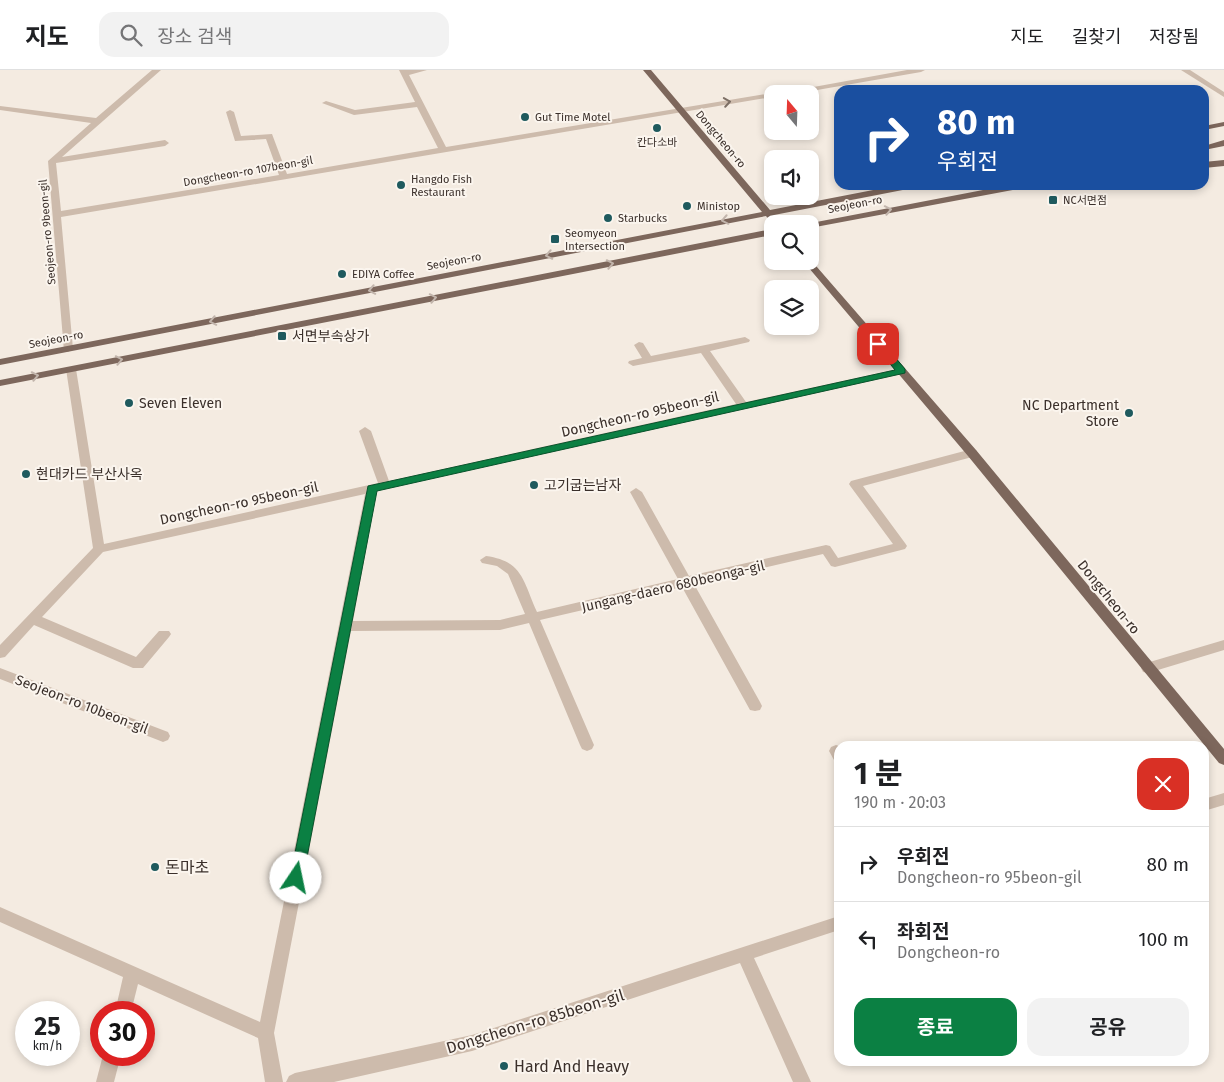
<!DOCTYPE html>
<html lang="ko">
<head>
<meta charset="utf-8">
<style>
  :root { --surface:#fff; --page:#f2f2f2; --text:#202124; --muted:#757577; --line:#e0e0e0; --accent:#0b8043 }
  body { margin:0; font-family:"Fira Sans","Noto Sans KR",sans-serif; background:var(--page); color:var(--text); height:100vh; display:flex; flex-direction:column; font-size:19px; white-space:nowrap }
  * { box-sizing:border-box; margin:0 }
  p { font-size:16px; color:var(--muted) }
  .icon { flex:none; width:28px; height:28px; fill:none; stroke:currentColor; stroke-width:2; stroke-linecap:round; stroke-linejoin:round }
  .map { position:relative; flex:1; overflow:hidden }
  .panel { position:absolute; left:834px; top:671px; width:375px; height:325px; display:flex; flex-direction:column; background:var(--surface); border-radius:15px; box-shadow:0 2px 8px #0003 }
  .panel>* { flex:none }
  .hud { position:absolute; left:834px; top:15px; width:375px; height:105px; border-radius:15px; box-shadow:0 2px 8px #0003; background:#1a4fa0; color:#fff; overflow:hidden }
  .needle { width:32px; rotate:341deg }
  .buttons { position:absolute; left:764px; top:15px; display:grid; gap:10px }
  .buttons a { display:grid; place-items:center; width:55px; height:55px; border-radius:10px; background:var(--surface); box-shadow:0 2px 8px #0003; font-size:25px }
  .speed { position:absolute; left:15px; top:931px; display:flex; gap:10px; font-size:25px; font-weight:700; text-align:center }
  .speed>* { display:grid; place-content:center; width:65px; height:65px; border-radius:50%; background:var(--surface); box-shadow:0 2px 8px #0003; line-height:1 }
  .speed small { font-size:12px; font-weight:400 }
  .speed .limit { border:8px solid #d22; background:#fff; color:#111 }
  .pin { position:absolute; display:grid; place-items:center; width:42px; height:42px; color:#fff; margin:-21px; border-radius:10px; box-shadow:0 2px 8px #0006 }
  .me { position:absolute; width:55px; margin:-28px; rotate:11deg; stroke-linejoin:round; filter:drop-shadow(0 0 4px #0008) }
  .turn { display:flex; align-items:center; gap:18px; height:105px; padding:0 20px; font-size:22px }
  .turn .icon { width:65px; height:65px; stroke-width:2.5 }
  .turn b { display:block; font-size:35px; line-height:42px }
  .round { display:grid; place-items:center; flex:none; width:52px; height:52px; border-radius:15px; background:var(--page) }
  .headline { display:flex; align-items:center; justify-content:space-between; height:85px; padding:0 20px }
  h1 { font-size:30px; font-weight:700; line-height:38px }
  .cta { display:flex; gap:10px; margin-top:auto; padding:10px 20px }
  .cta a { flex:1; height:58px; border-radius:15px; background:var(--accent); color:#fff; font-size:20px; font-weight:700; line-height:58px; text-align:center }
  .cta a+a { background:var(--page); color:var(--text) }
  ul { padding:0; list-style:none }
  li { display:flex; align-items:center; gap:15px; height:75px; padding:0 20px; border-top:1px solid var(--line) }
  li div { flex:1 }
  li b { display:block; font-size:19px }
  li em { font-style:normal }
  header { display:flex; align-items:center; gap:30px; box-sizing:border-box; height:70px; padding:0 25px; background:var(--surface); border-bottom:1px solid var(--line) }
  header strong { font-size:24px }
  nav { display:flex; gap:28px; margin-inline-start:auto; font-size:18px }
  .search { width:350px; height:45px; background:var(--page); display:flex; align-items:center; gap:12px; box-sizing:border-box; padding:0 18px; border-radius:15px; color:var(--muted); font-size:19px }
  .map>svg:first-child { display:block }
  .lines { fill:none; stroke-linecap:round; stroke-linejoin:round }
  .minor { fill:#cdbbac; fill-rule:evenodd }
  .major { fill:#7d675c; fill-rule:evenodd }
  .oneway { stroke:#7d6f65 }
  .oneway2 { stroke:#c2b5ac }
  .route { fill:#0b8043; stroke:#07532c }
  .poi-dot { fill:#1f5a5e; stroke:#fbf5ee; stroke-width:2 }
  .labels { text-anchor:middle; stroke-width:4; stroke-linejoin:round; paint-order:stroke }
  .far-poi-label { font-size:11px; fill:#3b302b; stroke:#fbf5ee; text-anchor:start }
  .far-street-label { font-size:11px; fill:#3b302b; stroke:#fbf5ee }
  .poi-label { font-size:14px; fill:#3b302b; stroke:#fbf5ee; text-anchor:start }
  .street-label { font-size:14px; fill:#3b302b; stroke:#fbf5ee }
  .near-poi-label { font-size:16px; fill:#3b302b; stroke:#fbf5ee; text-anchor:start }
  .near-street-label { font-size:16px; fill:#3b302b; stroke:#fbf5ee }
</style>
</head>
<body>
<header>
<strong>지도</strong>
<div class="search"><svg class="icon" aria-label="search" viewBox="0 0 24 24"><circle cx="10" cy="10" r="6"/><path d="M15 15l6 6"/></svg>장소 검색</div>
<nav><a>지도</a><a>길찾기</a><a>저장됨</a></nav>
</header>
<div class="map">
<svg width="1224" height="1012" viewBox="0 0 1224 1012">
  <rect width="100%" height="100%" fill="#f4ebe1"/>
  <g class="lines">
    <g class="minor">
      <polygon points="152,0 161,0 62,87 165,70 169,73 165,76 56,93 61,141 279,105 266,69 235,71 226,42 230,40 234,42 241,66 272,64 287,104 438,78 417,37 354,45 322,33 326,31 355,40 415,32 399,0 427,0 409,5 446,77 772,23 775,24 772,24 772,27 61,147 73,279 68,282 64,281 48,91 91,53 0,40 0,36 96,48"/>
      <polygon points="907,0 925,0 921,2 794,24 775,24"/>
      <polygon points="1181,0 1190,0 1224,22 1224,27"/>
      <path d="M745 267 750 270 749 272 710 281 746 332 902 298 907 301 902 304 377 421 353 551 500 550 525 544 508 504 497 496 482 493 480 490 486 486C523 491 523 511 537 542L678 509 630 422 636 418 642 422 689 506 826 475 830 476 838 488 893 474 851 417 849 414 851 411 972 379 976 380 978 383 976 386 863 416 905 473 907 476 905 479 835 497 831 496 823 484 694 514 760 632 762 636 760 640 755 641 750 640 682 517 540 550 594 675 592 679 587 681 582 679 580 675 529 553 500 560 351 561 274 963 283 1012H265L258 968 138 914 131 942H115L123 907 0 852V837L260 952 365 424 103 482 42 547 136 587 159 561H169L171 564 169 567 143 598H133L34 555 5 587 0 588V575L93 478 66 299 67 297H75L76 299 104 474 378 413 359 361 365 357 371 361 389 411 736 334 701 283 633 296 628 293 629 291 642 288 634 275 639 272 643 273 651 286Z"/>
      <polygon points="1224,570 1224,580 1148,603 1143,602 1141,598 1143,594"/>
      <polygon points="0,598 168,662 170,666 168,670 163,672 158,670 0,609"/>
      <polygon points="836,675 839,676 839,692 834,690 829,681 831,677"/>
      <polygon points="1224,723 1224,735 1204,741 1204,729"/>
      <polygon points="839,846 839,860 754,888 811,1012 793,1012 740,893 472,981 334,1012 286,1012 289,1006 295,1003 472,965"/>
      <polygon points="103,985 121,985 114,1012 96,1012"/>
    </g>
    <g class="major">
      <polygon points="643,0 651,0 770,140 899,115 917,115 913,118 774,145 781,154 772,154 766,146 0,295 0,289 762,142"/>
      <polygon points="1224,52 1224,56 1204,60 1204,56"/>
      <polygon points="1224,70 1224,76 1204,80 1204,76"/>
      <polygon points="1224,90 1224,96 1204,98 1204,92"/>
      <polygon points="1009,115 1027,115 1023,118 810,158 810,154 806,154"/>
      <polygon points="772,159 772,165 0,316 0,310"/>
      <polygon points="810,189 976,380 1224,679 1224,695 1219,693 968,386 803,191 810,191"/>
    </g>
  </g>
  <defs><path id="oneway-chevron" d="M-2-3.5L2.5 0L-2 3.5" fill="none" stroke-width="1.6" stroke-linecap="round" stroke-linejoin="round" transform="scale(1.25)"/></defs>
  <use class="oneway" href="#oneway-chevron" transform="translate(727 32) rotate(-9)"/>
  <g class="oneway2">
    <use href="#oneway-chevron" transform="translate(888 140) rotate(-11)"/>
    <use href="#oneway-chevron" transform="translate(725 150) rotate(169)"/>
    <use href="#oneway-chevron" transform="translate(549 185) rotate(169)"/>
    <use href="#oneway-chevron" transform="translate(610 194) rotate(-11)"/>
    <use href="#oneway-chevron" transform="translate(372 220) rotate(169)"/>
    <use href="#oneway-chevron" transform="translate(433 228) rotate(-11)"/>
    <use href="#oneway-chevron" transform="translate(213 251) rotate(169)"/>
    <use href="#oneway-chevron" transform="translate(119 290) rotate(-11)"/>
    <use href="#oneway-chevron" transform="translate(35 306) rotate(-11)"/>
  </g>
  <polygon class="route" points="878,271 882,272 905,299 905,303 377,421 303,808 301,812 296,814 292,812 290,808 368,416 895,300 874,274"/>
  <g class="poi-dot">
    <circle cx="525" cy="47" r="5"/>
    <circle cx="657" cy="58" r="5"/>
    <circle cx="401" cy="115" r="5"/>
    <rect x="1048" y="125" width="10" height="10" rx="2.5"/>
    <circle cx="687" cy="136" r="5"/>
    <circle cx="608" cy="148" r="5"/>
    <rect x="550" y="164" width="10" height="10" rx="2.5"/>
    <circle cx="342" cy="204" r="5"/>
    <rect x="277" y="261" width="10" height="10" rx="2.5"/>
    <circle cx="129" cy="333" r="5"/>
    <circle cx="1129" cy="343" r="5"/>
    <circle cx="26" cy="404" r="5"/>
    <circle cx="534" cy="415" r="5"/>
    <circle cx="155" cy="797" r="5"/>
    <circle cx="504" cy="996" r="5"/>
  </g>
  <g class="labels">
    <g class="far-poi-label">
      <text x="535" y="51">Gut Time Motel</text>
      <text x="657" y="76" text-anchor="middle">칸다소바</text>
      <text x="411" y="113">Hangdo Fish<tspan x="411" dy="13">Restaurant</tspan></text>
      <text x="1063" y="134">NC서면점</text>
      <text x="697" y="140">Ministop</text>
      <text x="618" y="152">Starbucks</text>
      <text x="565" y="167">Seomyeon<tspan x="565" dy="13">Intersection</tspan></text>
      <text x="352" y="208">EDIYA Coffee</text>
    </g>
    <g class="far-street-label">
      <text transform="translate(721 69) rotate(50)" y="4">Dongcheon-ro</text>
      <text transform="translate(248 101) rotate(-10)" y="4">Dongcheon-ro 107beon-gil</text>
      <text transform="translate(855 134) rotate(-11)" y="4">Seojeon-ro</text>
      <text transform="translate(47 162) rotate(-95)" y="4">Seojeon-ro 9beon-gil</text>
      <text transform="translate(454 191) rotate(-11)" y="4">Seojeon-ro</text>
      <text transform="translate(56 269) rotate(-11)" y="4">Seojeon-ro</text>
    </g>
    <g class="poi-label">
      <text x="292" y="271">서면부속상가</text>
      <text x="139" y="338">Seven Eleven</text>
      <text x="1119" y="340" text-anchor="end">NC Department<tspan x="1119" dy="16">Store</tspan></text>
      <text x="36" y="409">현대카드 부산사옥</text>
      <text x="544" y="420">고기굽는남자</text>
    </g>
    <g class="street-label">
      <text transform="translate(640 344) rotate(-13)" y="5">Dongcheon-ro 95beon-gil</text>
      <text transform="translate(239 433) rotate(-12)" y="5">Dongcheon-ro 95beon-gil</text>
      <text transform="translate(673 516) rotate(-13)" y="5">Jungang-daero 680beonga-gil</text>
      <text transform="translate(1109 527) rotate(51)" y="5">Dongcheon-ro</text>
      <text transform="translate(82 634) rotate(21)" y="5">Seojeon-ro 10beon-gil</text>
    </g>
    <g class="near-poi-label">
      <text x="165" y="803">돈마초</text>
      <text x="514" y="1002">Hard And Heavy</text>
    </g>
    <g class="near-street-label">
      <text transform="translate(535 951) rotate(-17)" y="6">Dongcheon-ro 85beon-gil</text>
    </g>
  </g>
</svg>
<div class="buttons">
<a><svg class="needle" viewBox="-14 -14 28 28"><path d="M0-13l5 13h-10z" fill="#e53935"/><path d="M0 13l5-13h-10z" fill="#757577"/></svg></a>
<a><svg class="icon" aria-label="sound" viewBox="0 0 24 24"><path d="M4 9h4l5-4v14l-5-4H4zM17 9q2 3 0 6"/></svg></a>
<a><svg class="icon" aria-label="search" viewBox="0 0 24 24"><circle cx="10" cy="10" r="6"/><path d="M15 15l6 6"/></svg></a>
<a><svg class="icon" aria-label="layers" viewBox="0 0 24 24"><path d="M12 4l9 5-9 5-9-5zM3 14l9 5 9-5"/></svg></a>
</div>
<div class="speed"><div>25<small>km/h</small></div><div class="limit">30</div></div>
<div class="pin" style="left:878px;top:274px;background:#d93025"><svg class="icon" aria-label="arrive" viewBox="0 0 24 24"><path d="M6 21V4h12l-3 4 3 4H6"/></svg></div>
<svg class="me" style="left:296px;top:808px" viewBox="-20 -20 40 40"><circle r="19" fill="#fff"/><path d="M0-13L10 11 0 6-10 11z" fill="#0b8043"/></svg>
<div class="hud">
<div class="turn"><svg class="icon" aria-label="right" viewBox="0 0 24 24"><path d="M7 20v-9h11M14 6l5 5-5 5"/></svg><div><b>80 m</b>우회전</div></div>
</div>
<section class="panel">
<div class="headline"><div><h1>1 분</h1><p>190 m · 20:03</p></div><a class="round" style="background:#d93025;color:#fff"><svg class="icon" aria-label="close" viewBox="0 0 24 24"><path d="M6 6l12 12M18 6L6 18"/></svg></a></div>
<ul>
<li><svg class="icon" aria-label="right" viewBox="0 0 24 24"><path d="M7 20v-9h11M14 6l5 5-5 5"/></svg><div><b>우회전</b><p>Dongcheon-ro 95beon-gil</p></div><em>80 m</em></li>
<li><svg class="icon" aria-label="left" viewBox="0 0 24 24"><path d="M17 20v-9H6M10 6l-5 5 5 5"/></svg><div><b>좌회전</b><p>Dongcheon-ro</p></div><em>100 m</em></li>
</ul>
<div class="cta"><a>종료</a><a>공유</a></div>
</section>
</div>
</body>
</html>
